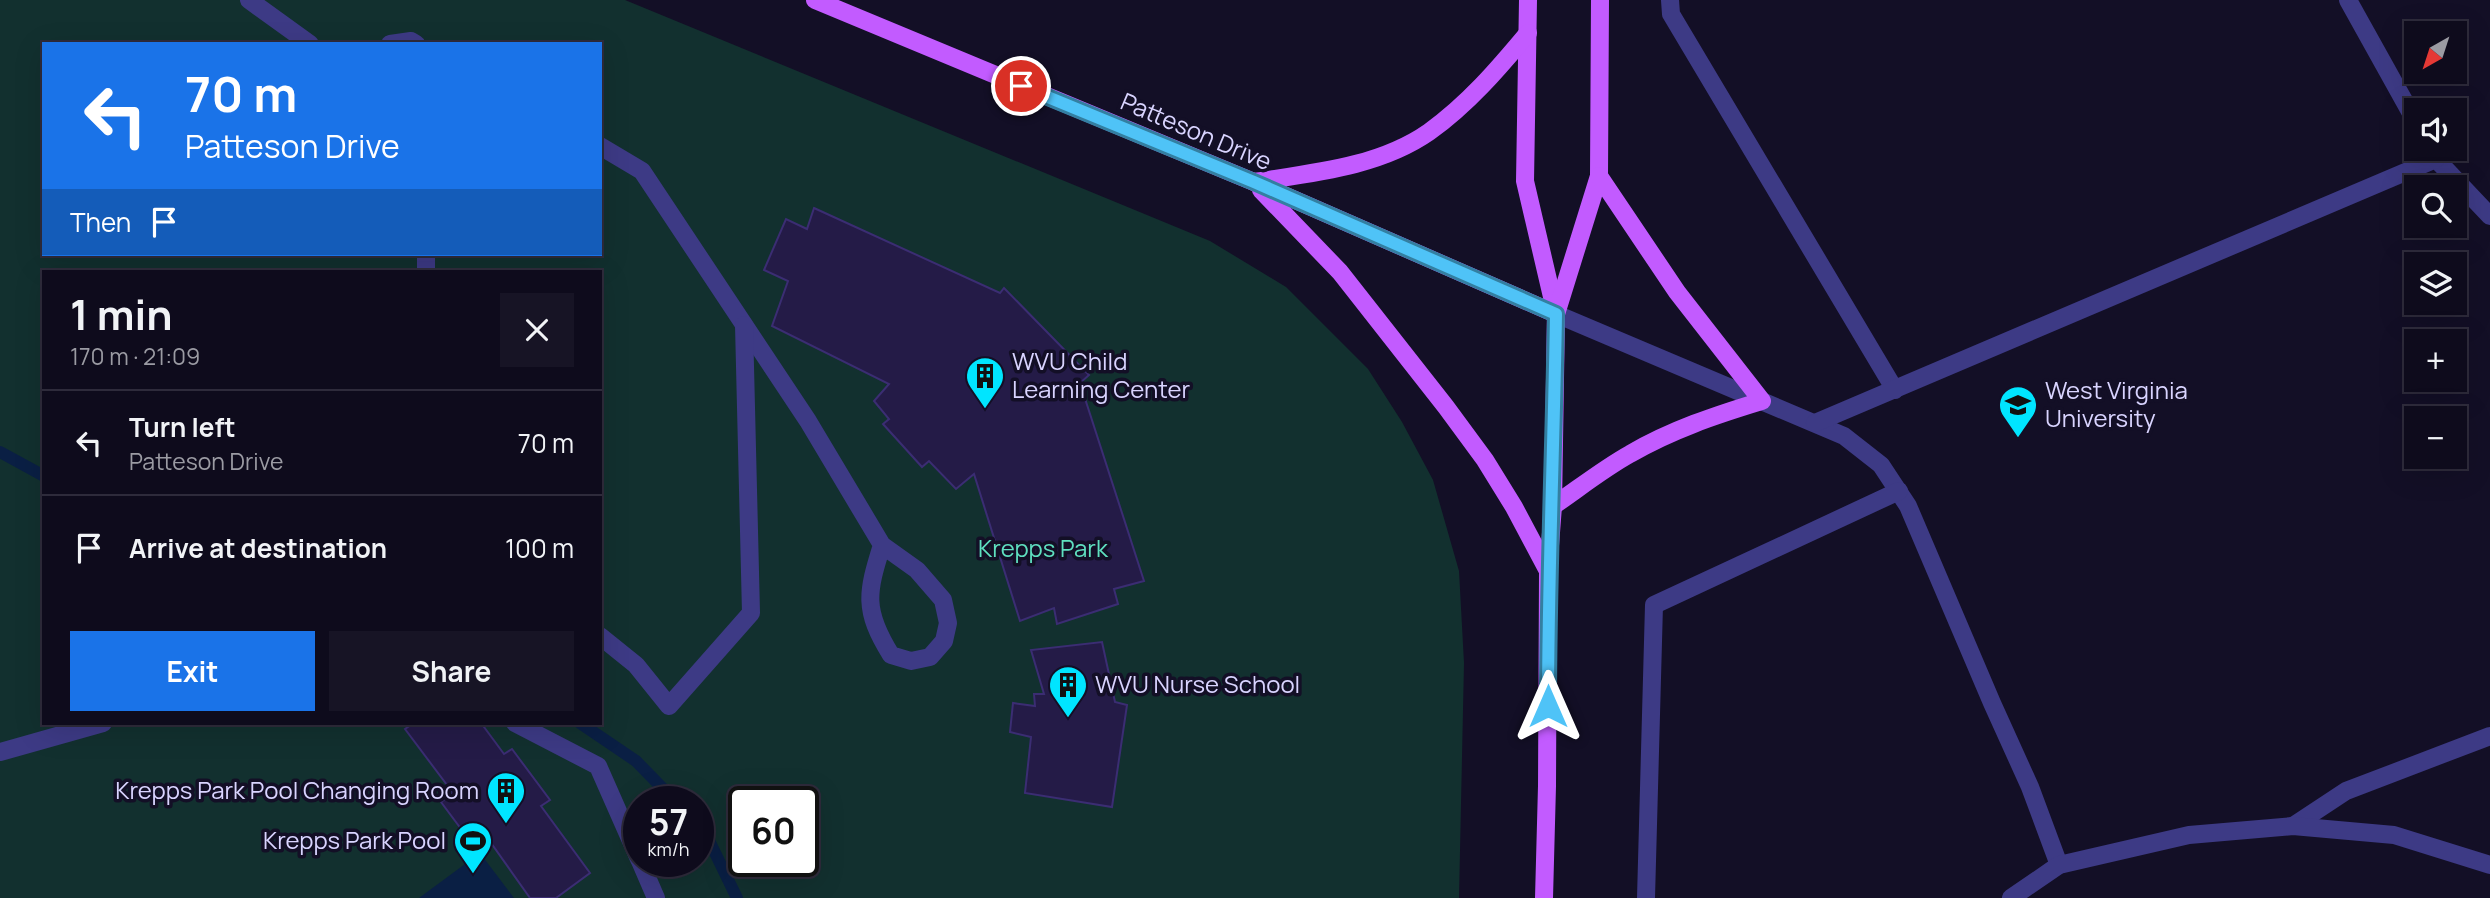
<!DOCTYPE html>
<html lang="en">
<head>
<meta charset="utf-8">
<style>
  :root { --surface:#0e0b1c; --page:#171425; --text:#f1f3f6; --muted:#9b9ba3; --line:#2e2b3b; --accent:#1a73e8 }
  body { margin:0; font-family:Manrope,sans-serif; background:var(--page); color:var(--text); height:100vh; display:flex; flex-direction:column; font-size:26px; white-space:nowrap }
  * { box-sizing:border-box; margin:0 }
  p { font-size:23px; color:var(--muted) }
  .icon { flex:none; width:38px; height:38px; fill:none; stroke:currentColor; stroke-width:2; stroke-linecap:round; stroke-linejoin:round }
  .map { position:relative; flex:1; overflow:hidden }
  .side { position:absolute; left:42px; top:270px; width:560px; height:455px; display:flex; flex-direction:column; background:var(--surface); border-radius:0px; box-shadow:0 7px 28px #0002,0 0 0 2px var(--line) }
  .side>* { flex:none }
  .banner { position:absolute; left:42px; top:42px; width:560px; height:214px; border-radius:0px; box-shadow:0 7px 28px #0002,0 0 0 2px var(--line); background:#1a73e8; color:#fff; overflow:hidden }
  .needle { width:46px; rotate:219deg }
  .buttons { position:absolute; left:2404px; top:21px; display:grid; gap:14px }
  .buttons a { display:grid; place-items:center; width:63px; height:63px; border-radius:0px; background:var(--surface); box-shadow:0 7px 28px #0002,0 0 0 2px var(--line); font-size:35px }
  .speed { position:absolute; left:623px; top:786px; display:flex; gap:14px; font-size:35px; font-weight:700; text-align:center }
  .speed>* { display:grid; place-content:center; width:91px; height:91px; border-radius:50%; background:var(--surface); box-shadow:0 7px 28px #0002,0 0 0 2px var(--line); line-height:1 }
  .speed small { font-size:18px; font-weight:400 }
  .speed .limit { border:4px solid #111; border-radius:10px; background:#fff; color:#111 }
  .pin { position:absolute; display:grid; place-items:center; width:60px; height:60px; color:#fff; margin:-30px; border:4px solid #fff; border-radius:50%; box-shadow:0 2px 7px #0007 }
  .me { position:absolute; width:77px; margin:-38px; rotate:0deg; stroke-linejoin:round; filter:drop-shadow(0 0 5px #0008) }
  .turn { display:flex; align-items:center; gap:24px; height:147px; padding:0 28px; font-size:32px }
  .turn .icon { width:91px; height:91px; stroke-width:2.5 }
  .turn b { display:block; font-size:49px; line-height:60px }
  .then { display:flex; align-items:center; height:66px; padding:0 28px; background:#0003; gap:14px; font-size:26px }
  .round { display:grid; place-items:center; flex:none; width:74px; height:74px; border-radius:0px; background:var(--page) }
  .headline { display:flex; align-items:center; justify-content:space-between; height:119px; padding:0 28px }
  h1 { font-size:42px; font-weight:700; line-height:52px }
  .primary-button { display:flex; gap:14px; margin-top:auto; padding:14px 28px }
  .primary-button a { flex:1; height:80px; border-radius:0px; background:var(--accent); color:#fff; font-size:28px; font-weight:700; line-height:80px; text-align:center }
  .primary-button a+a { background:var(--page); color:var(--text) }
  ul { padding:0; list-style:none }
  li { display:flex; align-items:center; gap:21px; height:105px; padding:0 28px; border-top:2px solid var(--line) }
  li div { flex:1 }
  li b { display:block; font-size:26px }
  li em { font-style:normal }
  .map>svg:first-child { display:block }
  .green { fill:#12302f; fill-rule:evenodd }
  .water { fill:#0a1f44 }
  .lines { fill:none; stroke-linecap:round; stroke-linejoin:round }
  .stream { stroke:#0a1f44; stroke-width:12 }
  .building { fill:#241b47; stroke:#3b2d73; stroke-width:2 }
  .service { stroke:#3d3a85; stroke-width:18 }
  .primary { stroke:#c25bff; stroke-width:18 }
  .route-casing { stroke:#337fa1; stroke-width:18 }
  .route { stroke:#4fc3f7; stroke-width:12 }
  .labels { text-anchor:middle; stroke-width:7; stroke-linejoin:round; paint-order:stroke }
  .street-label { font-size:24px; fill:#d9d4ff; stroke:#130f26 }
  .poi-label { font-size:24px; fill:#d9d4ff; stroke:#130f26; text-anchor:start }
  .park-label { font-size:24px; fill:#5fe0c0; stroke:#130f26 }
</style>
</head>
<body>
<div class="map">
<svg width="2490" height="898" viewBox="0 0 2490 898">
  <rect width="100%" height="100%" fill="#130f26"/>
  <path class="green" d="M0 0H625L1210 241 1286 287 1368 369 1402 422 1433 480 1459 571 1464 663 1459 898H0ZM44 44H600V254H44ZM44 271H600V723H44ZM639 802H698V861H639ZM744 802H803V861H744Z"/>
  <polygon class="water" points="480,853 514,898 419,898"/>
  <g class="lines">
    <g class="stream">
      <polyline points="0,452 44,476"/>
      <polyline points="580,723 636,761 676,802"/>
      <polyline points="698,824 704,830 737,898"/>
    </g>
  </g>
  <g class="building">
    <polygon points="814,208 1000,293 1004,288 1089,375 1080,383 1144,581 1114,589 1118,604 1057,624 1054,608 1020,621 974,474 956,489 929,461 922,467 883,424 889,419 874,401 889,384 772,326 788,281 764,270 786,219 807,229"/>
    <polygon points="1102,642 1115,702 1127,705 1112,807 1025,793 1031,737 1010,732 1013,703 1035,706 1034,694 1044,694 1031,650"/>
    <polygon points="414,723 481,723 504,754 512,749 550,800 541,806 590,873 556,898 530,898 491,843 479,853 441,802 453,793 405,729"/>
  </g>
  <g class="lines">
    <g class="service">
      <polyline points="249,0 310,44"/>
      <polyline points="1670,0 1671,14 1895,390"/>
      <polyline points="2348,0 2417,124"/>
      <polyline points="390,44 411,41 416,44"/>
      <path d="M600 146 642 171 808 421 882 545 917 570 943 600 948 623 944 641 930 657 911 661 891 655C863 610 867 593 882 545"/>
      <polyline points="2430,149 2436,159 2490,216"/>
      <polyline points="426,271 426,254"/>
      <polyline points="1556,314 1844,436 1881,465 1908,506 1992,703 2030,787 2059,865"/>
      <polyline points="1815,423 2436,159"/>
      <polyline points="600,636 636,665 669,706 751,613 744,325"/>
      <polyline points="515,723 598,766 639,859"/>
      <polyline points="0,752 103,723"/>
      <polyline points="2293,826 2346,791 2490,736"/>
      <polyline points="640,861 656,898"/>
      <polyline points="1646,898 1654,605 1899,491"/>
      <polyline points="2011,898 2059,865 2189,835 2293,826 2394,835 2490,865"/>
    </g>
    <g class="primary">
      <polyline points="815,0 1254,182 1556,314"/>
      <polyline points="1528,0 1525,181 1556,314 1553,506 1548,572 1547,786 1544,898"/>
      <path d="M1254 182C1312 173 1379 167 1429 132 1468 104 1498 69 1528 33"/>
      <polyline points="1261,190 1340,272 1446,407 1485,460 1514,507 1548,571"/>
      <polyline points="1556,314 1599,176 1600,0"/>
      <path d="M1553 506C1578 489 1603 469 1630 454 1671 430 1716 415 1762 401L1677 292 1599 176"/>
    </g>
  </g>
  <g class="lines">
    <defs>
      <path id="route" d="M1021 86 1254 182 1556 314C1554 445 1548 575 1548 706"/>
    </defs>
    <use href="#route" class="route-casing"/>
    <use href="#route" class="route"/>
  </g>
  <defs>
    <symbol id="building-pin" viewBox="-11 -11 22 30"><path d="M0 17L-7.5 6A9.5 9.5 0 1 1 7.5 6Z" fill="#00e5ff" stroke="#130f26"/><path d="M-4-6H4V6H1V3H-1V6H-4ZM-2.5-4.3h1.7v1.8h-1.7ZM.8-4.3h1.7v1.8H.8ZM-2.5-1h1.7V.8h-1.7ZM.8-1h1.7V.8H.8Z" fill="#111"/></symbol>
    <symbol id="university-pin" viewBox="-11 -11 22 30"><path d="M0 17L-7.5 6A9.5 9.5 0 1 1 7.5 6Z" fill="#00e5ff" stroke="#130f26"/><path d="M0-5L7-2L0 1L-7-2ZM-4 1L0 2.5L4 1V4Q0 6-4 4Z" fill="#111"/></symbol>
    <symbol id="stadium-pin" viewBox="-11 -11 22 30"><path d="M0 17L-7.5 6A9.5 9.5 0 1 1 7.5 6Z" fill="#00e5ff" stroke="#130f26"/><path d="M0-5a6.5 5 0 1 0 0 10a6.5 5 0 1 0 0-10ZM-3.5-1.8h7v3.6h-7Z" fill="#111"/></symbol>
  </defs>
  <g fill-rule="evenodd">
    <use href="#building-pin" x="963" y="354" width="44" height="60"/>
    <use href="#university-pin" x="1996" y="383" width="44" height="60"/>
    <use href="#building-pin" x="1046" y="663" width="44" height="60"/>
    <use href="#building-pin" x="484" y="769" width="44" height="60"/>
    <use href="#stadium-pin" x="451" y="819" width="44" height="60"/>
  </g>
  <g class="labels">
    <g class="street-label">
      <text transform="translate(1196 132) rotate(23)" y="8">Patteson Drive</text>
    </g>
    <g class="poi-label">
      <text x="1012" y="370">WVU Child<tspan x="1012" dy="28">Learning Center</tspan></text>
      <text x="2045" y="399">West Virginia<tspan x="2045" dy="28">University</tspan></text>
      <text x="1095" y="693">WVU Nurse School</text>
      <text x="479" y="799" text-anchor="end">Krepps Park Pool Changing Room</text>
      <text x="446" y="849" text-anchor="end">Krepps Park Pool</text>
    </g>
    <g class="park-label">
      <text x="1043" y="557">Krepps Park</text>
    </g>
  </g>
</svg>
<div class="buttons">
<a><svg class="needle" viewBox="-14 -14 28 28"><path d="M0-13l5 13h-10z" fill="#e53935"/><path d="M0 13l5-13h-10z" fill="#9b9ba3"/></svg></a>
<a><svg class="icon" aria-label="sound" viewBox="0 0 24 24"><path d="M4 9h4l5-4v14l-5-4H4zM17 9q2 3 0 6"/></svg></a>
<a><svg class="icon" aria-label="search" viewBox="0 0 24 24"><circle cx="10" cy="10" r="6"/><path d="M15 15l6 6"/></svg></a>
<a><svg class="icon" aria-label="layers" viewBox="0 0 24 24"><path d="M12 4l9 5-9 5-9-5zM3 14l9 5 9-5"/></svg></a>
<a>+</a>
<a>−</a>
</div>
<div class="speed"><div>57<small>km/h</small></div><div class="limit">60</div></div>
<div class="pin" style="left:1021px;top:86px;background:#d93025"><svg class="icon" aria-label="arrive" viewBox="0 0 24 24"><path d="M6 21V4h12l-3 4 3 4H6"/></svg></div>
<svg class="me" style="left:1548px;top:706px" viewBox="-20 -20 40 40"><path d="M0-17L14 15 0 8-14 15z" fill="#4fc3f7" stroke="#fff" stroke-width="4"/></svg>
<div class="banner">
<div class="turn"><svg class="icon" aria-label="left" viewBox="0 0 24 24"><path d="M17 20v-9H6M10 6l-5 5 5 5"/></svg><div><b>70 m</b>Patteson Drive</div></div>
<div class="then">Then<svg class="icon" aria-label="arrive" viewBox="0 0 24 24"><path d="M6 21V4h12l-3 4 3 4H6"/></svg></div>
</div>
<section class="side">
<div class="headline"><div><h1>1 min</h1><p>170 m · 21:09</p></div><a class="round"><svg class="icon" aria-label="close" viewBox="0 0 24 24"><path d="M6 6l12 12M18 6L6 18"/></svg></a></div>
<ul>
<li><svg class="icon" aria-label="left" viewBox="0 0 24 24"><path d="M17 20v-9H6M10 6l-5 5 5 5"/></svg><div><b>Turn left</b><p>Patteson Drive</p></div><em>70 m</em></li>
<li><svg class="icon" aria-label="arrive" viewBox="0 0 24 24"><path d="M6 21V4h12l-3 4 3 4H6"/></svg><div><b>Arrive at destination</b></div><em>100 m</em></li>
</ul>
<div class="primary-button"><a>Exit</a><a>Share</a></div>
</section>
</div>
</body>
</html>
